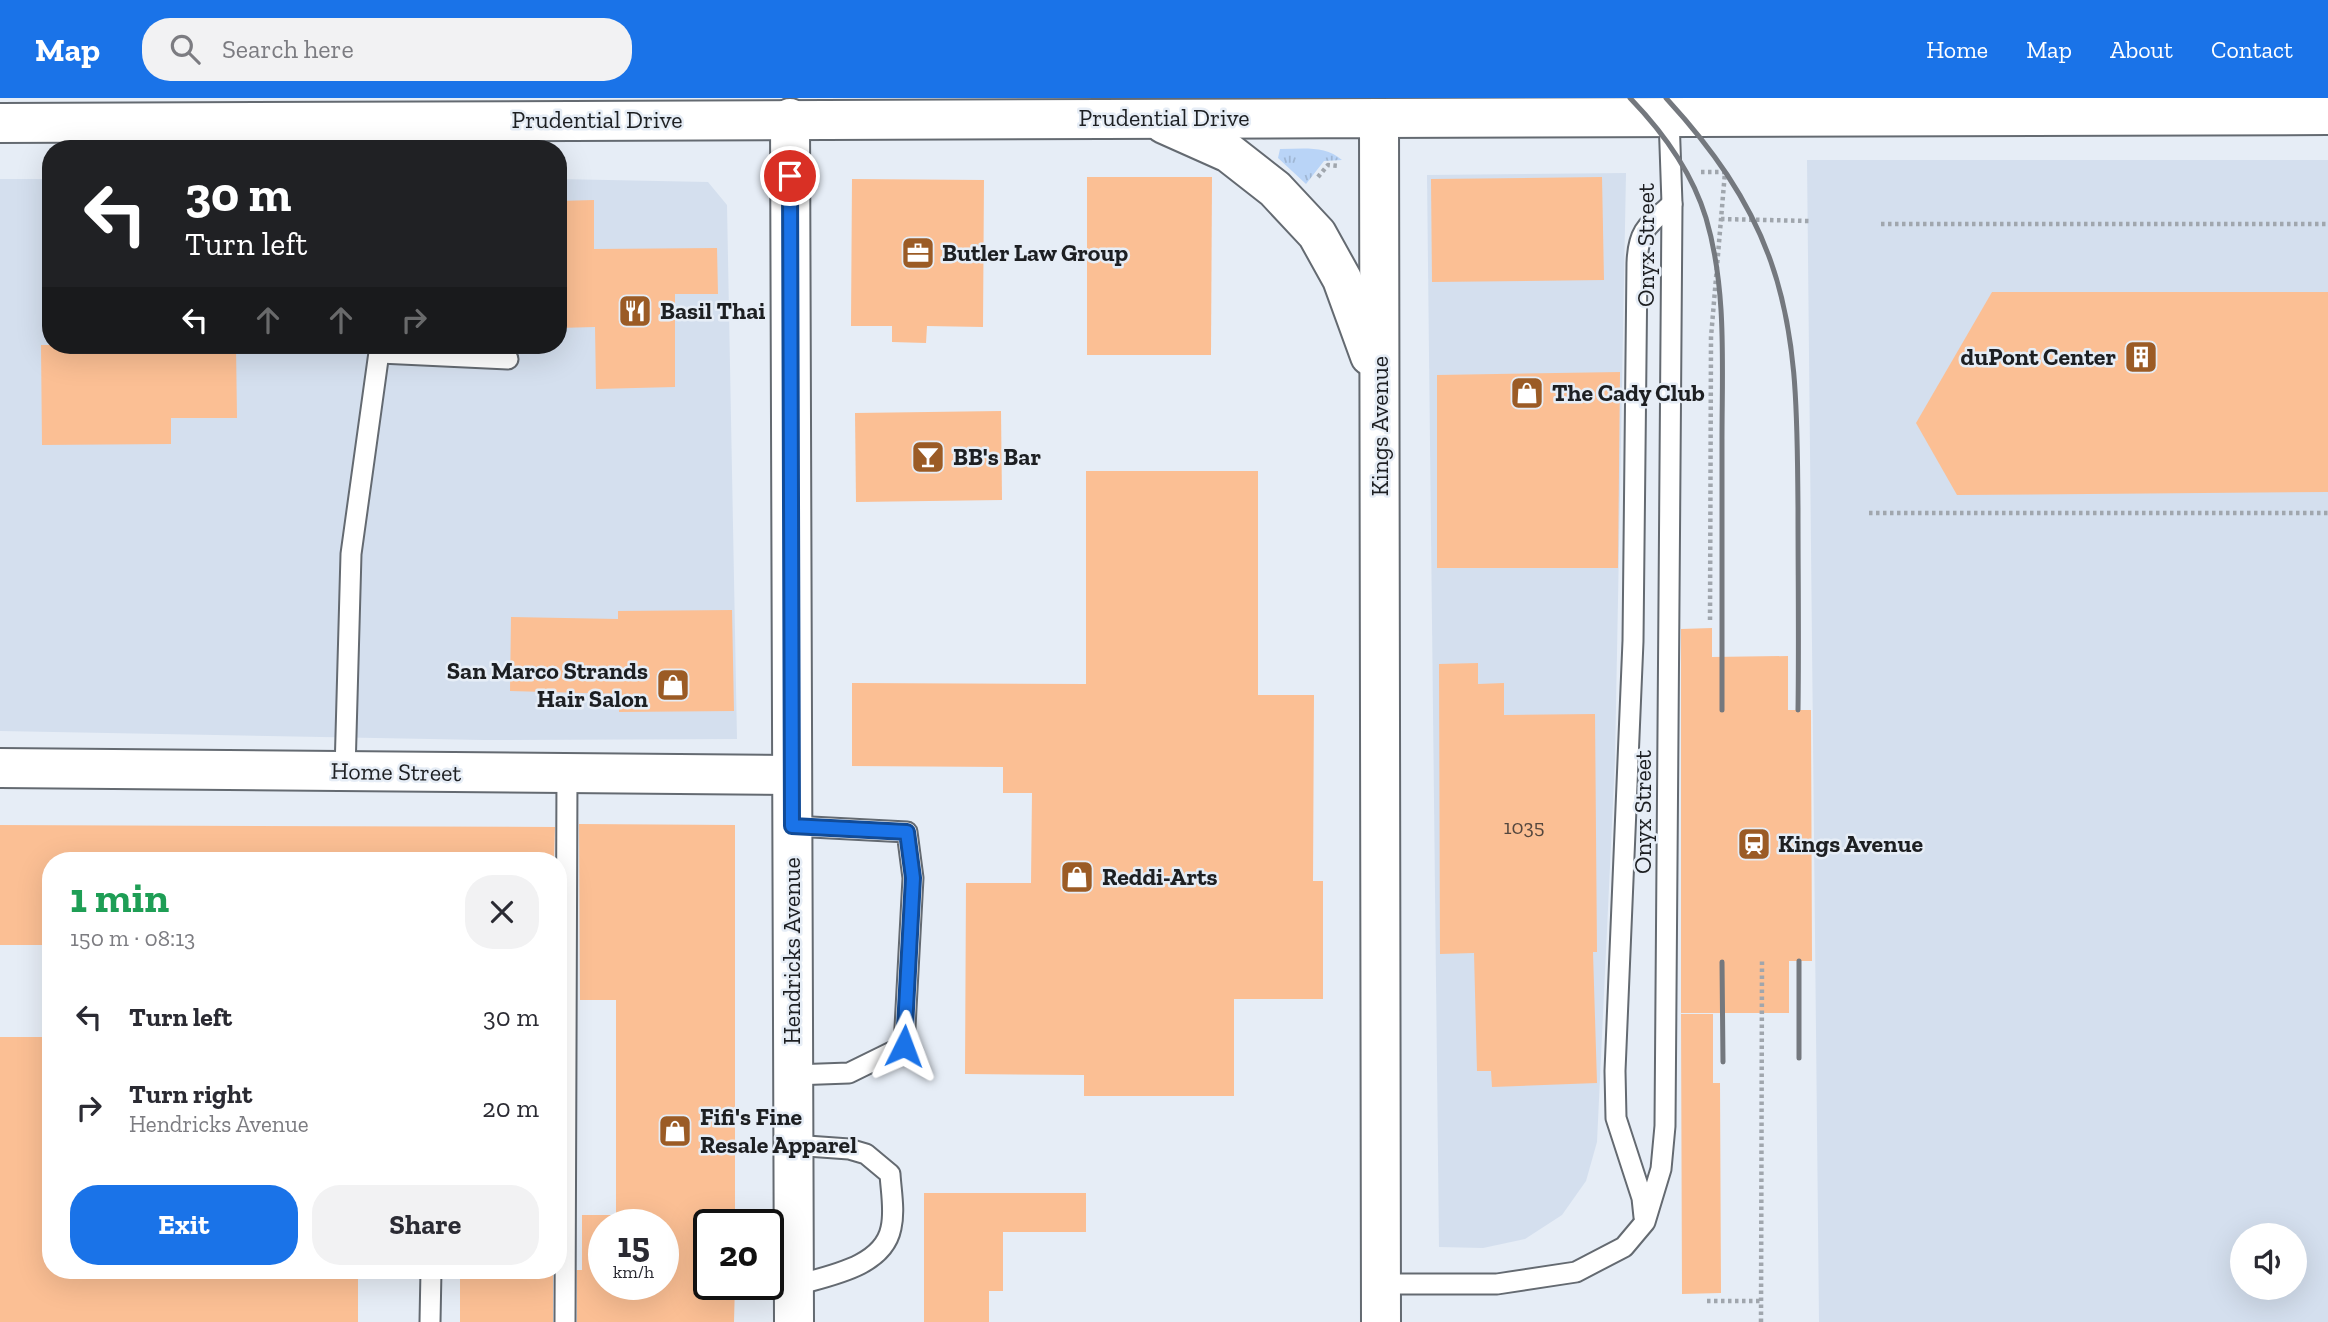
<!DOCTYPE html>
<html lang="en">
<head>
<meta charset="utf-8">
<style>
  :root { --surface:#fff; --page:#f2f2f3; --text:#2b2b33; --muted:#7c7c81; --accent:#1a73e8 }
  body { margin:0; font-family:"Zilla Slab",serif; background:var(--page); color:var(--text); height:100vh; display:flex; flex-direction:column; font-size:26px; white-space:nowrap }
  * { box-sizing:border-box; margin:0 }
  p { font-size:23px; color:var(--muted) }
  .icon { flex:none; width:38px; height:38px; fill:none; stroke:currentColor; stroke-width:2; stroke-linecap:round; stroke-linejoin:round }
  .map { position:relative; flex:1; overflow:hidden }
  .drawer { position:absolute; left:42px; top:754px; width:525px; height:427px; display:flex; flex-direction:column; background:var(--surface); border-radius:28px; box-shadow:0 7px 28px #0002 }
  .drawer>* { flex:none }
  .hud { position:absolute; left:42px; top:42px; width:525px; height:214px; border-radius:28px; box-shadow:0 7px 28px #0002; background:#202124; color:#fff; overflow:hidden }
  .tools { position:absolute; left:2230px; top:1125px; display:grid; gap:14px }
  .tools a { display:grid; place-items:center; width:77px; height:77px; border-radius:50%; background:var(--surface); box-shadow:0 7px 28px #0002; font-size:35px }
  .speed { position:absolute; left:588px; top:1111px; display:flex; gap:14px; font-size:35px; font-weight:700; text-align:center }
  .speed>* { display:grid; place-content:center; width:91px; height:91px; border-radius:50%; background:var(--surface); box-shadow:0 7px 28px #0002; line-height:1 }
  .speed small { font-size:18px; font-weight:400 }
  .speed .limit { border:4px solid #111; border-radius:10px; background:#fff; color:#111 }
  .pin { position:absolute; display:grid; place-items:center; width:60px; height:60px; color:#fff; margin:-30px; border:4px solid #fff; border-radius:50%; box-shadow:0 2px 7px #0007 }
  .me { position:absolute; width:77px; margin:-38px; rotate:3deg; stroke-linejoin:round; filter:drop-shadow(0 0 5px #0008) }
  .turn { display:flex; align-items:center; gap:24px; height:147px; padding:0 28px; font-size:32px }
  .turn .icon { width:91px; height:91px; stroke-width:2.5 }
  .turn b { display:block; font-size:49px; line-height:60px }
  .lanes { display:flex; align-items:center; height:66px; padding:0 28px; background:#0003; justify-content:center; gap:35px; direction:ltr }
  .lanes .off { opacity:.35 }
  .round { display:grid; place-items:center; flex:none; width:74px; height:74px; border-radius:28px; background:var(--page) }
  .summary { display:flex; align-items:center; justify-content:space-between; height:119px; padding:0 28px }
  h1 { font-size:42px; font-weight:700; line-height:52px; color:#1e9e55 }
  .action { display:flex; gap:14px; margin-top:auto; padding:14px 28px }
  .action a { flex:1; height:80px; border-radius:28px; background:var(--accent); color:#fff; font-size:28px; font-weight:700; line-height:80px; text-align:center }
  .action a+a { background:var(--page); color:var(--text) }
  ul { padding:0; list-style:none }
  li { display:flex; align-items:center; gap:21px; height:91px; padding:0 28px }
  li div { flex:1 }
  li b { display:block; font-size:26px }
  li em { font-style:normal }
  header { display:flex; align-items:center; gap:42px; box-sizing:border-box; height:98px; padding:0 35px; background:var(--accent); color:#fff }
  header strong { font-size:33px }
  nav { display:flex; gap:38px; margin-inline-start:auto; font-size:24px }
  .search { width:490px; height:63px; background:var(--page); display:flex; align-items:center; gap:18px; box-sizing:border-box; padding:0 24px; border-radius:28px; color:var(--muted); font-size:26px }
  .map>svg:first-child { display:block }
  .built { fill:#d4dfee; fill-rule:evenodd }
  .grass { fill:url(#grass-tufts) }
  .building { fill:#fbbf94; fill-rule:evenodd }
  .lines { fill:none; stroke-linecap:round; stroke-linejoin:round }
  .service-casing { stroke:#646a71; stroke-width:23 }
  .minor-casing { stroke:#646a71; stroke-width:42 }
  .primary-casing { stroke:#646a71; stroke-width:42 }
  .path { stroke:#a0a6ad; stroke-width:4.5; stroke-dasharray:3.5 3.5; stroke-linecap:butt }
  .service { stroke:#fff; stroke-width:19 }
  .minor { stroke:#fff; stroke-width:38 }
  .primary { stroke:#fff; stroke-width:38 }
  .rail { stroke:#74787e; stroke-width:5 }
  .route-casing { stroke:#114b97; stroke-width:18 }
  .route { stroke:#1a73e8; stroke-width:12 }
  .labels { text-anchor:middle; stroke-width:5; stroke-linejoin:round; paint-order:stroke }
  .number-label { font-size:21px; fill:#54473e }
  .street-label { font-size:24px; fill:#1d1f22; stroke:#e6edf6 }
  .poi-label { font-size:24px; font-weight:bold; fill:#1d1f22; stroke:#e6edf6; text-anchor:start }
</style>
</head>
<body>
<header>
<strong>Map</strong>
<div class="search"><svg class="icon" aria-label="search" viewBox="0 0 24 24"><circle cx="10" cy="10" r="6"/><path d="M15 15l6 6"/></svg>Search here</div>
<nav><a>Home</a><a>Map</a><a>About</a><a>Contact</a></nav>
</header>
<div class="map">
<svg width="2328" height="1224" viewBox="0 0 2328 1224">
  <defs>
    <pattern id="grass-tufts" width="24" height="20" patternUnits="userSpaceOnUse" patternTransform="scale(1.75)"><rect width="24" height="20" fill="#b9d4f7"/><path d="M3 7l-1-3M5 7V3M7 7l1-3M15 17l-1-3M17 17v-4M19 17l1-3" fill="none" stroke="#9fb6d3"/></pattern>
  </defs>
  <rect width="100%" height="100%" fill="#e6edf6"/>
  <g class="built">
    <path d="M1807 62H2328V1224H1819ZM2242 1138H2294V1190H2242Z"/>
    <polygon points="1626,75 1615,662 1597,1044 1586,1083 1562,1117 1525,1141 1483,1150 1439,1149 1427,77"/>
    <polygon points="0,81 51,81 51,247 558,247 558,81 708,84 727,107 737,641 484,642 0,633"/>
  </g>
  <path class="grass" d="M1280 51C1302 51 1325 47 1342 62L1324 63 1306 86 1278 60Z"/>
  <g class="building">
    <polygon points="1087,79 1212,79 1211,257 1087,257"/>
    <polygon points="1602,79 1604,182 1432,184 1431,81"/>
    <polygon points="852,81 984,82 983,229 927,228 926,245 892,244 892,228 851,228"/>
    <polygon points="594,102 594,151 717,150 718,196 675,196 675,289 596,291 595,229 558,230 558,103"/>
    <polygon points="1992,194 2328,194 2328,394 1957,397 1916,325"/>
    <polygon points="41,247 236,247 237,320 171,320 171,346 42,347"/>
    <polygon points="1620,274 1618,470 1437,470 1437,277"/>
    <polygon points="1001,313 1002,402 856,404 855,315"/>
    <polygon points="1086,373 1258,373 1258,597 1314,597 1313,783 1323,783 1323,901 1234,901 1234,998 1084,998 1084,977 965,976 966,785 1031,785 1032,695 1003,695 1003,669 852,668 852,585 1086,586"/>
    <polygon points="732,512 734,613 619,614 619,596 510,593 511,519 618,521 618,513"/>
    <polygon points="1712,530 1712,559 1788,558 1788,612 1811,612 1812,863 1789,863 1789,915 1681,915 1681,531"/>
    <polygon points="1478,565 1478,586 1504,585 1504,617 1595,616 1597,854 1593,854 1597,985 1492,989 1491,973 1477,973 1474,855 1440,856 1439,566"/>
    <path d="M579 726 735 727V1127H709V1186H735L734 1224H577V1172H582V1117H616V902H580ZM604 1127H663V1186H604Z"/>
    <polygon points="0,727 555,729 554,763 51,763 51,847 0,847"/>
    <polygon points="1681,916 1713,916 1713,985 1720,985 1721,1195 1682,1196"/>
    <polygon points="0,939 51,939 51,1172 358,1172 358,1224 0,1224"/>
    <polygon points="924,1095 1086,1095 1086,1134 1003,1134 1003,1193 989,1193 989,1224 924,1224"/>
    <rect x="460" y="1172" width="93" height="52"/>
  </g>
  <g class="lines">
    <defs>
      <g id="service">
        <polyline points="380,255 508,261"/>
        <polyline points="345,673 351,456 380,247"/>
        <polyline points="792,728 907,734 913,780 904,948 849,975 793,977"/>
        <path d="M793 1047 849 1051 866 1056 890 1076C891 1093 895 1113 891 1130 883 1170 826 1178 793 1188"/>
        <path d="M1644 1119 1642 1100 1616 1020 1615 973 1633 543 1637 165C1638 132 1648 127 1672 106"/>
        <polyline points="1381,1186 1497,1186 1576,1174 1624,1149 1645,1124 1661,1071 1665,1028 1672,106 1669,19"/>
        <polyline points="430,1224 431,1172"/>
        <polyline points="565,1224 567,675"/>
      </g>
      <g id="minor">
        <polyline points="1379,20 2328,17"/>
        <polyline points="0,670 792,677"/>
      </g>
      <g id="primary">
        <polyline points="790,20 794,1224"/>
        <polyline points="0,25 1379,20 1381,1224"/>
        <polyline points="1164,26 1229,55 1275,91 1317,136 1342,181 1370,258"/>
      </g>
    </defs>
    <use href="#service" class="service-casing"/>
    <use href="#minor" class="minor-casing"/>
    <use href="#primary" class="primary-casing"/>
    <g class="path">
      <polyline points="1701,74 1725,74 1711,239 1710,524"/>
      <polyline points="1318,79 1328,67 1339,68"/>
      <polyline points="1721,121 1810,123"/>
      <polyline points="1881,126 2328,126"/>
      <polyline points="1869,415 2328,415"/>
      <polyline points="1707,1203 1761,1203"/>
      <polyline points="1761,1224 1762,863"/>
    </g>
    <use href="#service" class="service"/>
    <use href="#minor" class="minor"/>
    <use href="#primary" class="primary"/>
    <g class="rail">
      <path d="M1630 0C1662 33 1692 74 1706 120 1727 191 1722 267 1722 341 1722 431 1722 521 1722 612"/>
      <path d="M1666 0C1711 49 1749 101 1771 164 1799 243 1797 327 1798 410 1798 477 1799 544 1798 612"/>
      <polyline points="1799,863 1799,960"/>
      <polyline points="1722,864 1723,964"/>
    </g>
  </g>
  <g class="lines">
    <defs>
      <polyline id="route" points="790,78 792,728 907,734 913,780 904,948"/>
    </defs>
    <use href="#route" class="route-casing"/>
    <use href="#route" class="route"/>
  </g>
  <defs>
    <symbol id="office-square" viewBox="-11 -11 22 22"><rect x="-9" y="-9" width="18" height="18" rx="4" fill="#9b5b25" stroke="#e6edf6"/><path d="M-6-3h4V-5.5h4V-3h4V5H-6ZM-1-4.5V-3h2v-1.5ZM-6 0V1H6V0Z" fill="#fff"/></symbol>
    <symbol id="restaurant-square" viewBox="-11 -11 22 22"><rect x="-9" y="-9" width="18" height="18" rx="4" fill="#9b5b25" stroke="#e6edf6"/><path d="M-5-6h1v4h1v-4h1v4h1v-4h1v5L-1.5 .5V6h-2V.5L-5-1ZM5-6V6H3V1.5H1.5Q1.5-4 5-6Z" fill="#fff"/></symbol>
    <symbol id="building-square" viewBox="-11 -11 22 22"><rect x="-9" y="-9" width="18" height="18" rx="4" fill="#9b5b25" stroke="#e6edf6"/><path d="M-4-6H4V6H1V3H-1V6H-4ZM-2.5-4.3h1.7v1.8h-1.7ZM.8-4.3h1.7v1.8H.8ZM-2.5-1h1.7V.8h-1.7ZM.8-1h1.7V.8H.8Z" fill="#fff"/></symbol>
    <symbol id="shop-square" viewBox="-11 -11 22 22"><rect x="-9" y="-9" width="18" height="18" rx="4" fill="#9b5b25" stroke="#e6edf6"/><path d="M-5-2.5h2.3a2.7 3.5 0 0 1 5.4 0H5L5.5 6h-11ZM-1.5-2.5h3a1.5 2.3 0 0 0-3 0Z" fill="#fff"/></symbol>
    <symbol id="bar-square" viewBox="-11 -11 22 22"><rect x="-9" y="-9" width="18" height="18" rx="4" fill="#9b5b25" stroke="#e6edf6"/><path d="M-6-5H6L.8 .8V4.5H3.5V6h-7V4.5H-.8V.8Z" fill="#fff"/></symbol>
    <symbol id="station-square" viewBox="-11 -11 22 22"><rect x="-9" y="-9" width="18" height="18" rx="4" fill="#9b5b25" stroke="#e6edf6"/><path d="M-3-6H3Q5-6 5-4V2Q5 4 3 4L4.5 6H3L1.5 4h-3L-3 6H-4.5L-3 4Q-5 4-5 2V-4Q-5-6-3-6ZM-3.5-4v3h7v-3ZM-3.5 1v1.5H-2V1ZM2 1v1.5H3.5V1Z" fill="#fff"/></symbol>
  </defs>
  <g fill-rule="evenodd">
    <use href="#office-square" x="899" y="136" width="38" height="38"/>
    <use href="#restaurant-square" x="616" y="194" width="38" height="38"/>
    <use href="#building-square" x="2122" y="240" width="38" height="38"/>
    <use href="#shop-square" x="1508" y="276" width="38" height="38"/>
    <use href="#bar-square" x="909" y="340" width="38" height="38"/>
    <use href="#shop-square" x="654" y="568" width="38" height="38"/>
    <use href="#station-square" x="1735" y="727" width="38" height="38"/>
    <use href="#shop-square" x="1058" y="760" width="38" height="38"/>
    <use href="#shop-square" x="656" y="1014" width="38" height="38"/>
  </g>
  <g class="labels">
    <g class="number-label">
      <text x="1524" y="736">1035</text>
    </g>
    <g class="street-label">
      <text x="1164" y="28">Prudential Drive</text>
      <text x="597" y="30">Prudential Drive</text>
      <text transform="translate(1646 147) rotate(-90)" y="8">Onyx Street</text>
      <text transform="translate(1380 328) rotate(-90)" y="8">Kings Avenue</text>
      <text transform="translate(396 674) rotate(1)" y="8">Home Street</text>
      <text transform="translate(1643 714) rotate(-90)" y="8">Onyx Street</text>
      <text transform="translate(792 853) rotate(-90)" y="8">Hendricks Avenue</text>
    </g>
    <g class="poi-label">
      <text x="942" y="163">Butler Law Group</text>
      <text x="660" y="221">Basil Thai</text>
      <text x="2116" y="267" text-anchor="end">duPont Center</text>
      <text x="1552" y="303">The Cady Club</text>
      <text x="953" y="367">BB's Bar</text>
      <text x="648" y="581" text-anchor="end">San Marco Strands<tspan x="648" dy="28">Hair Salon</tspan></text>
      <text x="1778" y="754">Kings Avenue</text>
      <text x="1102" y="787">Reddi-Arts</text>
      <text x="700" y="1027">Fifi's Fine<tspan x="700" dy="28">Resale Apparel</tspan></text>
    </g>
  </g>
</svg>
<div class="tools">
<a><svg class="icon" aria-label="sound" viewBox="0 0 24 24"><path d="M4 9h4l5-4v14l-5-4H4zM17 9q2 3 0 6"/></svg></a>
</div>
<div class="speed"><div>15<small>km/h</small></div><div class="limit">20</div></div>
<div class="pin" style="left:790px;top:78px;background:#d93025"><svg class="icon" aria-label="arrive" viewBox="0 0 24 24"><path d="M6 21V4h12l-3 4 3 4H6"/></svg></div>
<svg class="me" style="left:904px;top:948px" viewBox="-20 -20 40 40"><path d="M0-17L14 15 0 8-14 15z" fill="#1a73e8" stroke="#fff" stroke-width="4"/></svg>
<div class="hud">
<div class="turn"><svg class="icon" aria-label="left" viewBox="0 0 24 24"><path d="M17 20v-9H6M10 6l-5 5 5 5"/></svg><div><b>30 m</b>Turn left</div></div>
<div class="lanes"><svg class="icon" aria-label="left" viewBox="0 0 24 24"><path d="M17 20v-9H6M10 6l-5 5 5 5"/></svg><svg class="icon off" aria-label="ahead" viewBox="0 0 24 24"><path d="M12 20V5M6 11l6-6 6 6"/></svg><svg class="icon off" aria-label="ahead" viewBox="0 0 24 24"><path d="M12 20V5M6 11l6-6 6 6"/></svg><svg class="icon off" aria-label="right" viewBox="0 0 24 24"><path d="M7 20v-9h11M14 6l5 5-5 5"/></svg></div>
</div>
<section class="drawer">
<div class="summary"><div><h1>1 min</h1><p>150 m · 08:13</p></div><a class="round"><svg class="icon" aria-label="close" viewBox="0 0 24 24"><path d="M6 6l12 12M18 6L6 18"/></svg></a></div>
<ul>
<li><svg class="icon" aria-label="left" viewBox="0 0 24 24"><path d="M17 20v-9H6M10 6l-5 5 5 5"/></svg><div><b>Turn left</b></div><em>30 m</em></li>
<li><svg class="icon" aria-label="right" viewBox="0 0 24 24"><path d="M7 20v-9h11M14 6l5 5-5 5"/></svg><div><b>Turn right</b><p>Hendricks Avenue</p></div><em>20 m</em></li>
</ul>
<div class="action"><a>Exit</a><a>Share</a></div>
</section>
</div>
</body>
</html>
